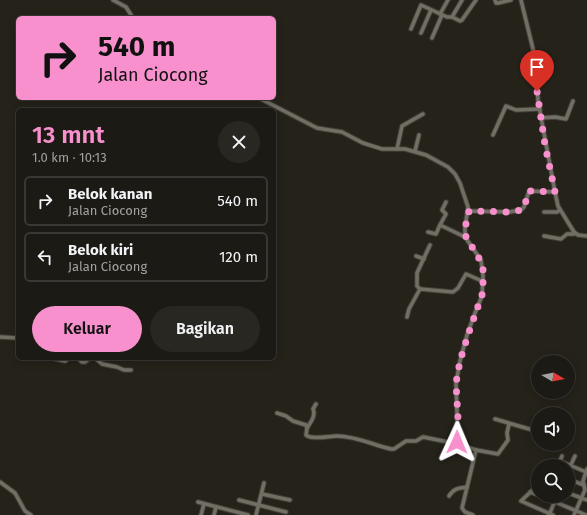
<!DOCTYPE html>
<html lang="id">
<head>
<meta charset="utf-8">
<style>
  :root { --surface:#1c1a14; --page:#292722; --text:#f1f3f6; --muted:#a0a1a0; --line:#3a3834; --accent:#f790cd }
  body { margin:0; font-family:"Fira Sans",sans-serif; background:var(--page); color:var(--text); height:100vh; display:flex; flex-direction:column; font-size:15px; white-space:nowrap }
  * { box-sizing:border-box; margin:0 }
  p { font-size:13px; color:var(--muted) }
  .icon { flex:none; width:22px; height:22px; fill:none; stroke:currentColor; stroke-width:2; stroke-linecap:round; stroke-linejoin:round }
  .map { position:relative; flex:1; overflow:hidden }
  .drawer { position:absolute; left:16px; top:108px; width:260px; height:252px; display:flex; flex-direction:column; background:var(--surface); border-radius:6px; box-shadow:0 2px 10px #0003,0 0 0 1px var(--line) }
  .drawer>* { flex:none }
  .hud { position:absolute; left:16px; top:16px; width:260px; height:84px; border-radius:6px; box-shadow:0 2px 10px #0003,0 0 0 1px var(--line); background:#f790cd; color:#111; overflow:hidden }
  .needle { width:26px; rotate:100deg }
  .fabs { position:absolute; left:531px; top:355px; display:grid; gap:8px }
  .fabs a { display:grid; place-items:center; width:44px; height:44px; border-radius:50%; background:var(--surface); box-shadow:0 2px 10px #0003,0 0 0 1px var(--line); font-size:20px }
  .pin { position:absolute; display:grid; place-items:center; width:34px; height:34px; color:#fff; margin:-41px -17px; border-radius:50% 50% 50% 0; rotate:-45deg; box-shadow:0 0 4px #0007 }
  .pin .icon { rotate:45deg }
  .me { position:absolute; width:44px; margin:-22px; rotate:1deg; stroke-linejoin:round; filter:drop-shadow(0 0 3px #0008) }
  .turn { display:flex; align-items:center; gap:14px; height:84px; padding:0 16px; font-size:18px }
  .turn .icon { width:52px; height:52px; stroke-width:2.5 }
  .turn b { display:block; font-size:28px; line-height:34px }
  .round { display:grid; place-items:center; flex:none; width:42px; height:42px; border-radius:21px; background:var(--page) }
  .summary { display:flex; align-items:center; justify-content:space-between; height:68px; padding:0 16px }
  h1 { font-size:24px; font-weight:600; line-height:30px; color:var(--accent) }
  .action { display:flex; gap:8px; margin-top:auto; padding:8px 16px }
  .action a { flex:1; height:46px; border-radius:24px; background:var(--accent); color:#111; font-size:16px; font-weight:600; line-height:46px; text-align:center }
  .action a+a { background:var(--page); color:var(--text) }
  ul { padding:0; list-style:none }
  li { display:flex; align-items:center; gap:12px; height:50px; margin:0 8px 6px; padding:0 8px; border:2px solid var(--line); border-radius:6px }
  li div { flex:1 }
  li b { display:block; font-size:15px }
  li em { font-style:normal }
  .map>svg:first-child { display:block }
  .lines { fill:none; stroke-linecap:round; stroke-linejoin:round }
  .minor-casing { stroke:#3f3d36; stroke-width:5.5 }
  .minor { stroke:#716e64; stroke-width:3.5 }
  .route { stroke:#f790cd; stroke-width:7; stroke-dasharray:0 12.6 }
</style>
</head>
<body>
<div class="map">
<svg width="587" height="515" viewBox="0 0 587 515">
  <rect width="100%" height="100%" fill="#25221a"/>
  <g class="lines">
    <defs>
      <g id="minor">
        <polyline points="113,0 126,7 133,18"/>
        <polyline points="462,0 452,17 460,21 462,20 476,0"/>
        <polyline points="495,0 496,3 498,3 511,0"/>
        <polyline points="521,0 533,49 536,67 538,101 555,192"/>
        <polyline points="440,14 448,0"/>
        <polyline points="411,29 421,5 447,17 452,17"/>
        <polyline points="421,33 431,10"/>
        <polyline points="432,38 442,15"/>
        <polyline points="259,98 317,128 342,132 363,143 382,149 405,149 426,155 448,167 455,174 460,183 468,207 465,228 465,237 481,260 483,276 482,296 475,313 467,335 460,361 456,383 458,444"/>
        <polyline points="541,118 555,117 566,119 573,101"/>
        <polyline points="493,135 506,106 516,110 540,109"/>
        <polyline points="397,149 402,126 423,114"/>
        <polyline points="415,151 419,135"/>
        <polyline points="446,202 442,210 446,214 440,225 465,237"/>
        <polyline points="469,211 509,212 521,210 524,207 529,191 555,192 558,206 574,232 578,235 587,236"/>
        <polyline points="544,212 557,212 560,210"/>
        <polyline points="428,232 436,234 440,225"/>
        <polyline points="544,236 561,239 567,234 574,234"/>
        <polyline points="416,256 424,259"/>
        <polyline points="420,289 417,286 417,273 430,245"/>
        <polyline points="407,317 409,309 420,289 453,292 458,288 466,274 482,281"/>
        <polyline points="0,337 18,338"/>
        <polyline points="51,358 65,361 69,358"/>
        <polyline points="78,358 82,362 85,362 90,358"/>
        <polyline points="95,358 102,364 117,367 124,370 131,370"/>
        <path d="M277 413 286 416 293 421 306 425 307 428 306 435C311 440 329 436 337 436 356 436 373 445 391 449H394L406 441H416L423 437 458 444 476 450 462 508 465 512 473 515"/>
        <polyline points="495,419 536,431"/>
        <path d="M307 428C311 422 316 415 313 409L316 404"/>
        <polyline points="476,450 498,454 508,440 507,433 509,424"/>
        <polyline points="560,461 586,472"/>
        <polyline points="558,466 562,456"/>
        <polyline points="568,471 575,456"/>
        <polyline points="568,479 584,485"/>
        <polyline points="0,482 15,493 25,511 31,515"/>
        <polyline points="538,485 521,501 553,515"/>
        <polyline points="530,492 538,495"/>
        <polyline points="568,493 587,500"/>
        <polyline points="262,494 290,500"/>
        <path d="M449 496C454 488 459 488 467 487"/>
        <polyline points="541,496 586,515"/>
        <polyline points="239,500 286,512"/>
        <polyline points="198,502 248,515"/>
        <polyline points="201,515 204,504"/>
        <polyline points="214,515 216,507"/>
        <polyline points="256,515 264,483"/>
        <polyline points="549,515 557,496"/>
        <polyline points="574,515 585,490 583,481 587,469"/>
      </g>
    </defs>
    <use href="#minor" class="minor-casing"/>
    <use href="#minor" class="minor"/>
  </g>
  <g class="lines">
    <polyline class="route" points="457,442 458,418 456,383 460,361 468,335 483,292 483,269 480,260 466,237 465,228 469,211 509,212 521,210 524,207 529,191 555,192 545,145 537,91"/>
  </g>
</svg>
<div class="fabs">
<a><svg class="needle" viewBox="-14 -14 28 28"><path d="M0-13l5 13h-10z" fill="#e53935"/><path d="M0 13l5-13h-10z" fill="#a0a1a0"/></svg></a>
<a><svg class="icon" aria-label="sound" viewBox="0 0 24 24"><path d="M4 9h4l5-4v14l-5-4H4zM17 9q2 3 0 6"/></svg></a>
<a><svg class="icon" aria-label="search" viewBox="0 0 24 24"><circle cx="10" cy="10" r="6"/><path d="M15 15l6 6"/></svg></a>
</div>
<div class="pin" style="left:537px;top:91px;background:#d93025"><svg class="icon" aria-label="arrive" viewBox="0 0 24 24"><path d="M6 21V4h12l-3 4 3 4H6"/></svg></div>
<svg class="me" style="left:457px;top:442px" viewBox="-20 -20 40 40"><path d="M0-17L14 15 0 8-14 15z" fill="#f790cd" stroke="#fff" stroke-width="4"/></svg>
<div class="hud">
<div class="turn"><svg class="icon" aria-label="right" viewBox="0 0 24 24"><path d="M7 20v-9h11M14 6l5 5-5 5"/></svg><div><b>540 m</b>Jalan Ciocong</div></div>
</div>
<section class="drawer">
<div class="summary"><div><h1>13 mnt</h1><p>1.0 km · 10:13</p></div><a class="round"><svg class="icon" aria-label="close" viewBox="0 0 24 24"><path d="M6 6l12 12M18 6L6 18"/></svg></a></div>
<ul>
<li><svg class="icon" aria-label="right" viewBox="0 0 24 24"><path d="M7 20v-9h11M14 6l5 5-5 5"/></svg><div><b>Belok kanan</b><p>Jalan Ciocong</p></div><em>540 m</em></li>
<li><svg class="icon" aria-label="left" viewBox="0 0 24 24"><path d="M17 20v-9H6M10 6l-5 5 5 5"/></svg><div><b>Belok kiri</b><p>Jalan Ciocong</p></div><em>120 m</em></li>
</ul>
<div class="action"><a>Keluar</a><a>Bagikan</a></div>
</section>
</div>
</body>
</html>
